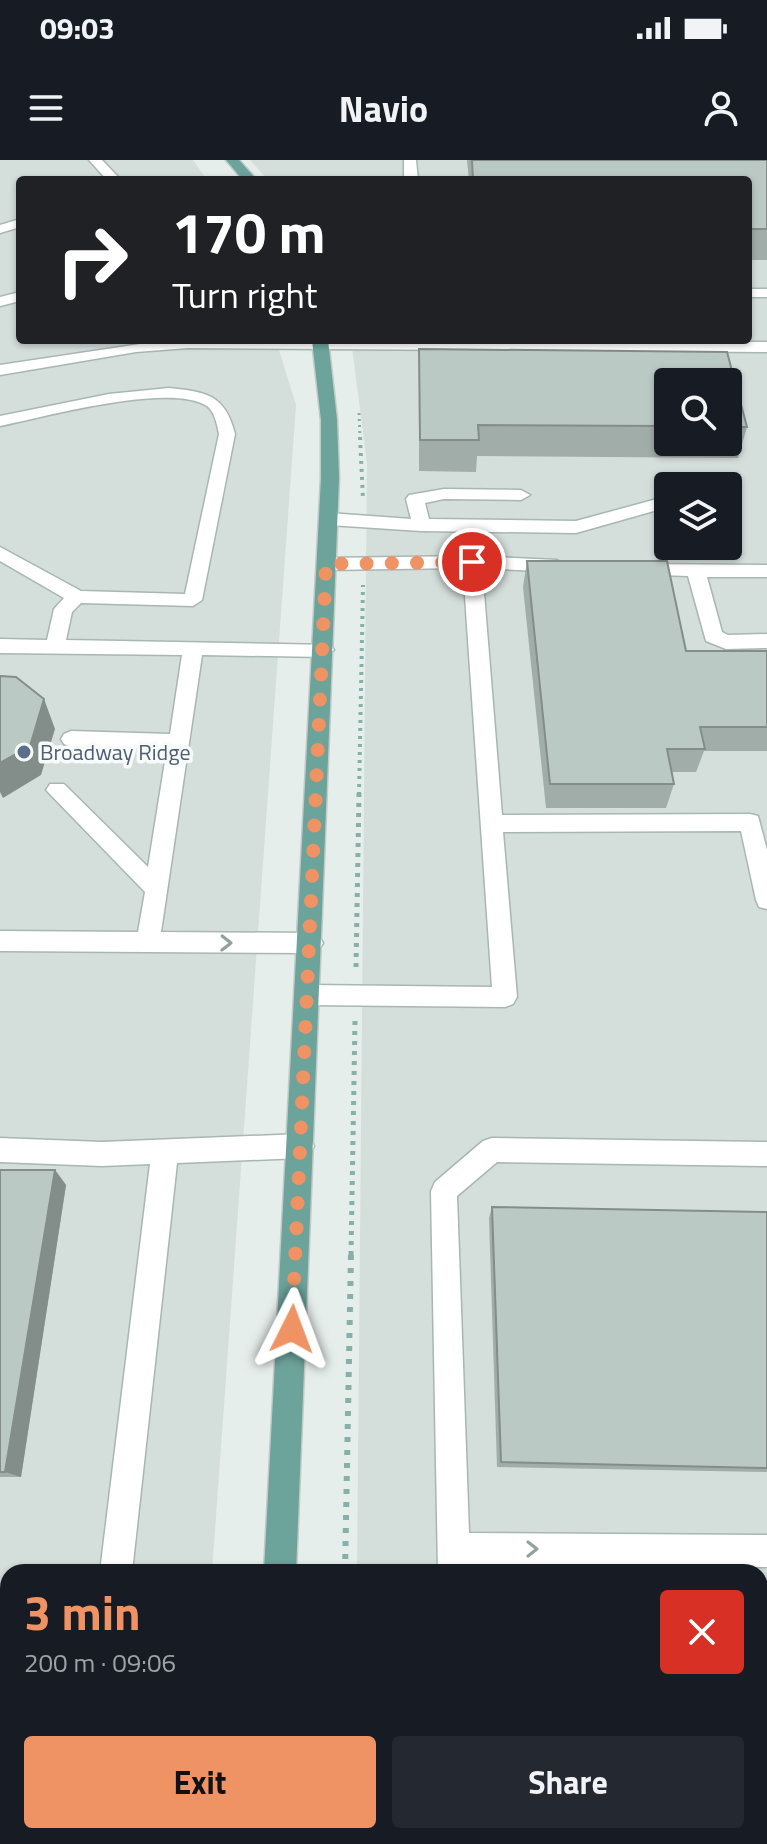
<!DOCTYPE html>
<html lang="en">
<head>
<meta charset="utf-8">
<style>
  :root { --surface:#171b24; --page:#242831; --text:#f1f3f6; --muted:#9ea1a6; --accent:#ef9364 }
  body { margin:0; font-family:"Titillium Web",sans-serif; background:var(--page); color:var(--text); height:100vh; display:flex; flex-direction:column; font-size:30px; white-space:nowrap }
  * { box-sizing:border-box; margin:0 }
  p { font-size:26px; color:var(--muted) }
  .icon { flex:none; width:44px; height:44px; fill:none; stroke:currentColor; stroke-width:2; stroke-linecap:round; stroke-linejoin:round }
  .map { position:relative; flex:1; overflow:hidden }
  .details { position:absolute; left:0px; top:1404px; width:768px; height:280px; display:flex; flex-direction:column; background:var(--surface); border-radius:24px 24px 0 0; box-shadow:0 2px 6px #0004 }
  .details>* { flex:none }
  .guide { position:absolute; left:16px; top:16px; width:736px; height:168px; border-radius:8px; box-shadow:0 2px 6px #0004; background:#202124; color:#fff; overflow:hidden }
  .controls { position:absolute; left:654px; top:208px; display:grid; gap:16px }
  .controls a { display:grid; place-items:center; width:88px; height:88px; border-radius:8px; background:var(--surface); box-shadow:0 2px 6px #0004; font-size:40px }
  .pin { position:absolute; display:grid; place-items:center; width:68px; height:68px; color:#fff; margin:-34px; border:4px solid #fff; border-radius:50%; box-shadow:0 2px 8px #0007 }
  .me { position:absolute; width:88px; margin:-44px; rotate:3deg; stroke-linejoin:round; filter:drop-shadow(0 0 6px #0008) }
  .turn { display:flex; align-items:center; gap:28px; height:168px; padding:0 24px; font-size:36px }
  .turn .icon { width:104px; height:104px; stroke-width:2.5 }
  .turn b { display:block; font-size:56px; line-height:68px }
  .round { display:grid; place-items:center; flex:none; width:84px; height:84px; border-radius:8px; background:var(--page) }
  .head { display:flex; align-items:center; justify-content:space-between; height:136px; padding:0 24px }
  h1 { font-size:48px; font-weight:700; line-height:60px; color:var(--accent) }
  .button { display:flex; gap:16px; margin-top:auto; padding:16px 24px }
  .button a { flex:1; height:92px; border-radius:8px; background:var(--accent); color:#111; font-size:32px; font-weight:700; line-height:92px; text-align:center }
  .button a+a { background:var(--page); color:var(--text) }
  .status { display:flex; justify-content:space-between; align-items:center; height:56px; padding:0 40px; background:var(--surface); direction:ltr }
  .status svg { height:22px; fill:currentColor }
  header { display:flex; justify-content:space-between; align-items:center; height:104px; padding:0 24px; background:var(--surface); font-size:36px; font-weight:700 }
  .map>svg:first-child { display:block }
  .built { fill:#d4dedb; fill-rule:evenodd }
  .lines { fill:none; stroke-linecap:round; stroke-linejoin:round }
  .minor-casing { stroke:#a8b7b3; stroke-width:3 }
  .major-casing { stroke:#c2cac8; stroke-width:3 }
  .path-far3 { stroke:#87b1a8; stroke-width:3; stroke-dasharray:2 4; stroke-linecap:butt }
  .path-far2 { stroke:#87b1a8; stroke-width:4; stroke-dasharray:3 5; stroke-linecap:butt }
  .path-far1 { stroke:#87b1a8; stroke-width:5; stroke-dasharray:4 6; stroke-linecap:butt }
  .path { stroke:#87b1a8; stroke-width:6; stroke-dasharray:5 8; stroke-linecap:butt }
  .minor { fill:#fff; fill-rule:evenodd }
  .major { fill:#6ca39a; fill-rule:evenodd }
  .wall { fill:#a1ada9; fill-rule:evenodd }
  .shaded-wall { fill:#838d8a }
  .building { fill:#bbc9c5; stroke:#838d8a; stroke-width:2 }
  .oneway { stroke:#92a09e }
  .route { stroke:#ef9364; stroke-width:14; stroke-dasharray:0 25.2 }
  .service-dot { fill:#5c6f8a; stroke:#f7fbf9; stroke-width:3 }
  .labels { text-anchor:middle; stroke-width:7; stroke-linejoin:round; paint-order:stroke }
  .service-label { font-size:22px; fill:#4e5e75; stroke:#f7fbf9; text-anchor:start }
</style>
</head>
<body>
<div class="status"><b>09:03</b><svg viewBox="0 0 49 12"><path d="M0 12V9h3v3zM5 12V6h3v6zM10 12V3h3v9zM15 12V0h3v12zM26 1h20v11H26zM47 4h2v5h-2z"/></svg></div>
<header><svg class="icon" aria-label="menu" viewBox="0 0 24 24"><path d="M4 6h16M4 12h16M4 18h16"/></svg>Navio<svg class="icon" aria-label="person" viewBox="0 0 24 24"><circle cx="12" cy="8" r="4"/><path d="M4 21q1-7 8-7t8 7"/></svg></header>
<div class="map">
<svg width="767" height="1684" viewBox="0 0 767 1684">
  <rect width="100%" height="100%" fill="#e6eeeb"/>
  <g class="built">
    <polygon points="0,0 193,0 207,20 20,20 20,180 276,180 296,245 212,1412 8,1412 8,1676 193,1676 192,1684 0,1684"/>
    <path d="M250 0H767V1684H355V1676H760V1412H357L367 303 351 180H748V20H268ZM668 222H728V282H668ZM668 326H728V386H668Z"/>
  </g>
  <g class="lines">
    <defs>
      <g id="minor">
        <polygon points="89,0 102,0 121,20 107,20"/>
        <polygon points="404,0 416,0 418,20 404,20"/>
        <polygon points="20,59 20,67 0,73 0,65"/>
        <rect x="748" y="129" width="19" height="8"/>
        <polygon points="20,132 20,141 0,146 0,137"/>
        <polygon points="167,180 767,182 767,192 188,188 136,192 0,215 0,205"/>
        <path d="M169 228C206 232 225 234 235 274L202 440 193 446 81 443 72 452 66 480 331 485 334 490 324 497 202 495 161 772 311 773 319 776 323 783 319 790 311 793 0 791V771L138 772 145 732 46 630 50 624H64L148 707 167 589 71 587 64 584 61 579 64 574 71 571 170 574 182 495 0 493V479L47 480 54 449 64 438 0 401V387L81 431 185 434 219 274C217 265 215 252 207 246 170 222 44 257 0 266V256L109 234Z"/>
        <polygon points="444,329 521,330 530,335 521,340 444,339 425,343 429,359 576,361 668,336 668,347 576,373 421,371 329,365 320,359 329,353 411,359 406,339 409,335"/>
        <polygon points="472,396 557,400 566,406 557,412 482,408 502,655 750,654 758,656 767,690 767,749 759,747 756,740 741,671 503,672 517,837 513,844 505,847 309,845 301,842 297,835 301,828 309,825 492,827 463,408 326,410 317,404 326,398"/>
        <polygon points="638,404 767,405 767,417 707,417 722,472 728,475 767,474 767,488 726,489 706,481 688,416 632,414 629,410"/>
        <polygon points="301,974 310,977 314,986 310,995 301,998 177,1003 132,1412 100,1412 150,1004 102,1006 0,1002 0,978 102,982"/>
        <polygon points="492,978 767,982 767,1006 497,1002 457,1036 469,1373 767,1375 767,1407 470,1405 470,1412 438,1412 431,1031 435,1022 483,981"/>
        <polygon points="8,1423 8,1455 0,1457 0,1425"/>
        <rect x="760" y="1511" width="7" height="34"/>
        <rect x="442" y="1676" width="36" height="8"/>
      </g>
      <g id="major">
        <polygon points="226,0 239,0 257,20 243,20"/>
        <polygon points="312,180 328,180 337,260 339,318 296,1412 264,1412 321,318 321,260"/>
        <polygon points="249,1676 285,1676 284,1684 248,1684"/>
      </g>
    </defs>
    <use href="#minor" class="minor-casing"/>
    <use href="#major" class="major-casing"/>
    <polyline class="path-far3" points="359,253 360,279"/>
    <g class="path-far2">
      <polyline points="360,277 363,339"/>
      <polyline points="359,635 363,425"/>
    </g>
    <g class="path-far1">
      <polyline points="356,807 359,633"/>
      <polyline points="351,1095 355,861"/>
    </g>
    <g class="path">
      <polyline points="345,1412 351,1093"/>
      <polyline points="341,1676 341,1684"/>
    </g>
    <use href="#minor" class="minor"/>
    <use href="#major" class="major"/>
  </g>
  <g class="wall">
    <polygon points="467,0 767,0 767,100 748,100 748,20 469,20"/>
    <path d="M419 189 727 192 747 267 738 298 477 296 476 312 419 311ZM668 222H728V282H668Z"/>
    <polygon points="527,401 686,491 767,491 767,591 704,591 696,612 672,612 674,624 666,648 546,648 523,427"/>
    <polygon points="0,1010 55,1010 66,1025 21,1317 0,1317"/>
    <polygon points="492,1047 767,1052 767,1312 497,1307 489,1058"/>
  </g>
  <g class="shaded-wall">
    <polygon points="44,539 55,569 41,615 3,638 0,632 0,603"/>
    <polygon points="55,1010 66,1025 21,1317 5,1312"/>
  </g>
  <g class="building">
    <polygon points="472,0 767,0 767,69 748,69 748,20 473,20"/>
    <polygon points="419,189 727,192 747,267 728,267 728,222 668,222 668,266 478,265 479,280 420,280"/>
    <polygon points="527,401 667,401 686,491 767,491 767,567 700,567 705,589 667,589 674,624 550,624"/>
    <polygon points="0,516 16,517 44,539 30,586 0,603"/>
    <polygon points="0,1010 55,1010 5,1312 0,1312"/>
    <polygon points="492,1047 767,1052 767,1308 501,1302"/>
  </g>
  <defs><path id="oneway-chevron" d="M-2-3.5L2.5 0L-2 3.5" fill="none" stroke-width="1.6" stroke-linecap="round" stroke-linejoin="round" transform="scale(2)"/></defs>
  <g class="oneway">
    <use href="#oneway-chevron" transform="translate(226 783) rotate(1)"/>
    <use href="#oneway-chevron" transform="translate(532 1389)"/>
  </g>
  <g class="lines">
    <polyline class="route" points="292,1169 326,404 472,402"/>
  </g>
  <circle class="service-dot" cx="24" cy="592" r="8"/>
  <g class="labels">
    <g class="service-label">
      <text x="40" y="600">Broadway Ridge</text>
    </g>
  </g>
</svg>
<div class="controls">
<a><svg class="icon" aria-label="search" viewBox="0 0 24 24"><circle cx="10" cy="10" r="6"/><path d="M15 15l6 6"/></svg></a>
<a><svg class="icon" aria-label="layers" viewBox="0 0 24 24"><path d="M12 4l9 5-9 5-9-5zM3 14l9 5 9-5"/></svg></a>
</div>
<div class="pin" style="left:472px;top:402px;background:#d93025"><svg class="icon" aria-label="arrive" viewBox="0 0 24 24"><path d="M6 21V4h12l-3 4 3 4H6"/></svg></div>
<svg class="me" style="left:292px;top:1169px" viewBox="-20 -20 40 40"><path d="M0-17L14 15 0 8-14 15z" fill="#ef9364" stroke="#fff" stroke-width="4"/></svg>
<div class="guide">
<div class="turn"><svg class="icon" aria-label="right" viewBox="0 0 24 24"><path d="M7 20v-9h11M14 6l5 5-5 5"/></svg><div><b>170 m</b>Turn right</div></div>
</div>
<section class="details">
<div class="head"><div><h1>3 min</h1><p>200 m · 09:06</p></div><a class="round" style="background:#d93025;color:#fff"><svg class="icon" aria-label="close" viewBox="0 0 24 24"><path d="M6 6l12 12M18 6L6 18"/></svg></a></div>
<div class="button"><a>Exit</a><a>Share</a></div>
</section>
</div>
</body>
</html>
